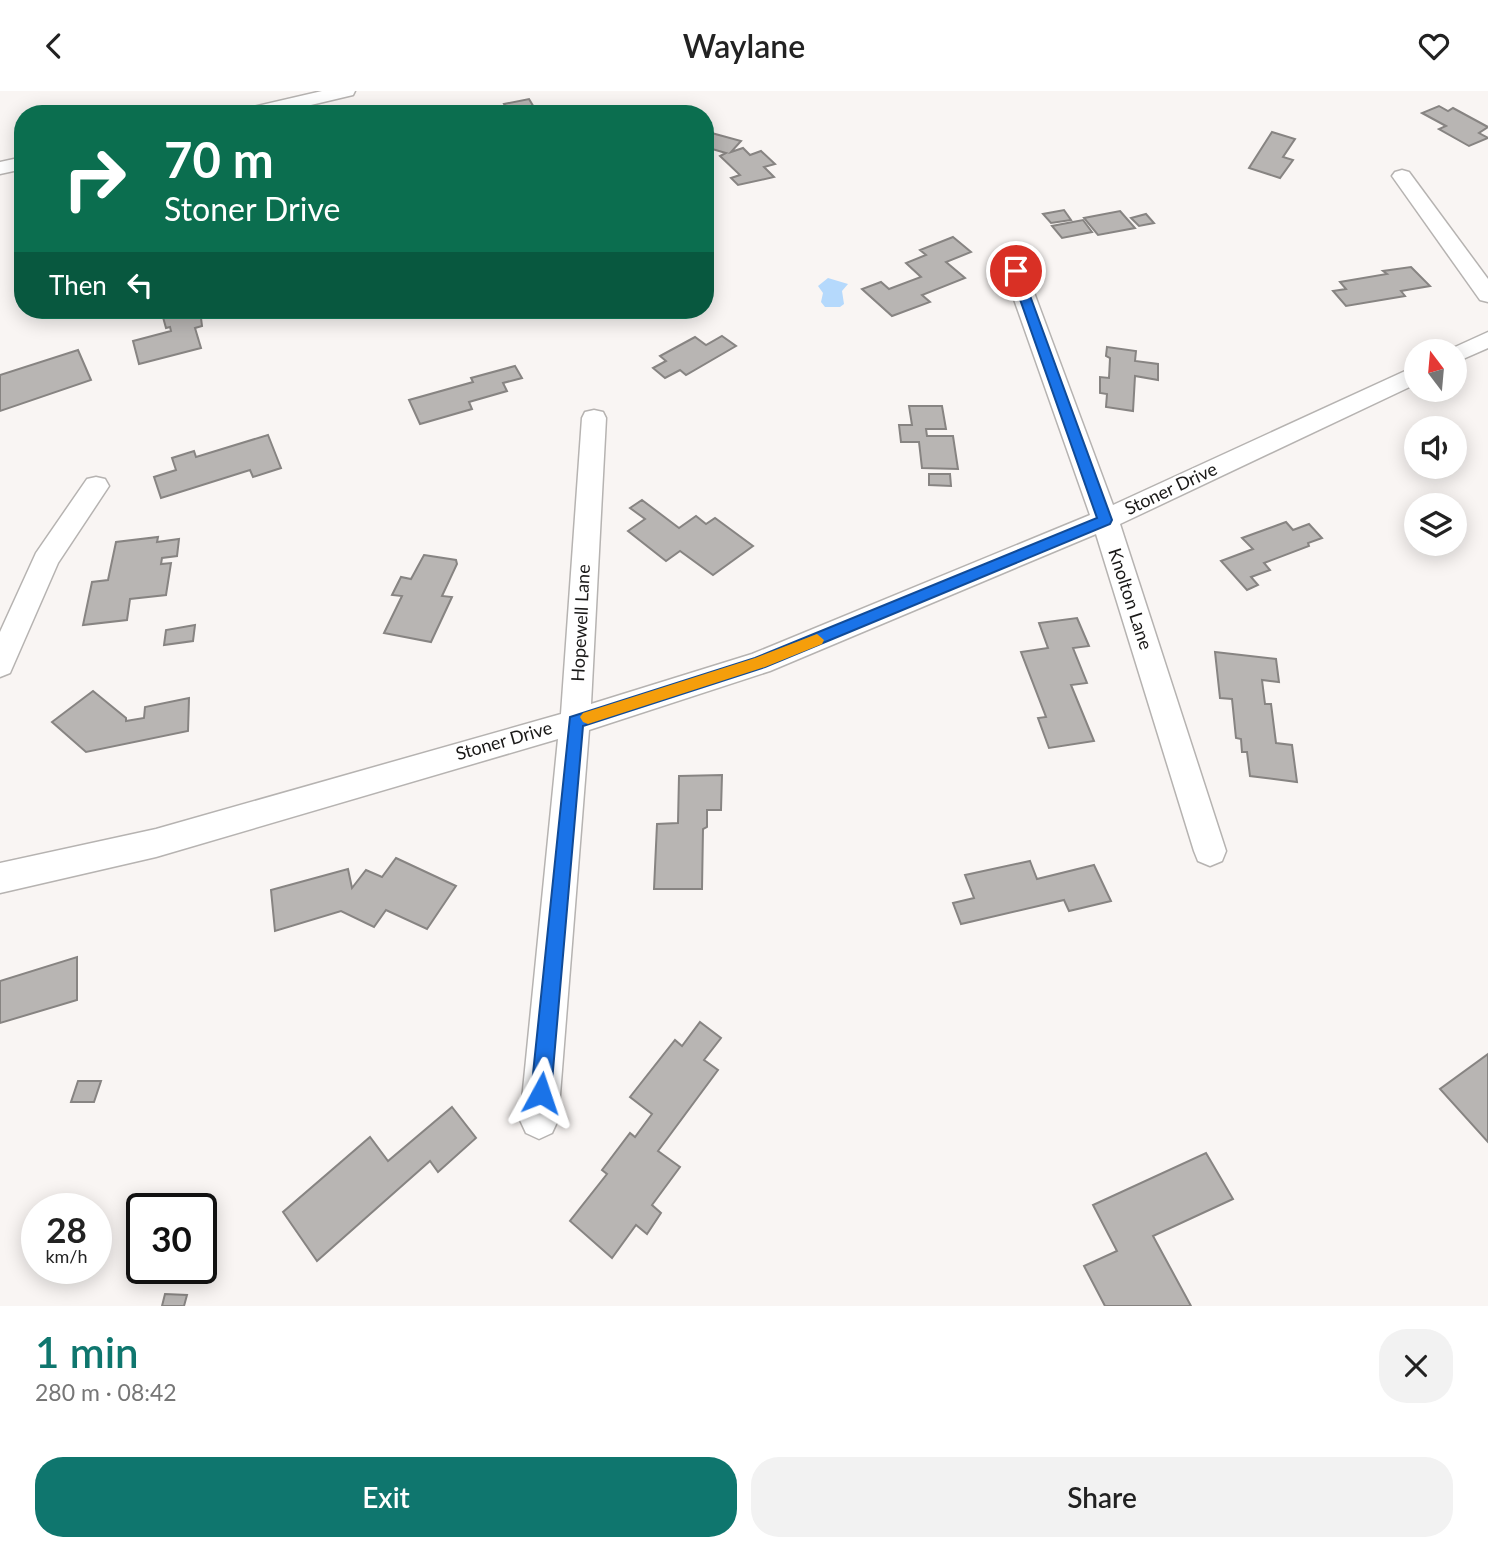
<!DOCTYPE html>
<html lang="en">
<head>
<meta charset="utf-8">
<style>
  :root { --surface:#fff; --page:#f2f2f2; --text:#222; --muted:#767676; --accent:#0f766e }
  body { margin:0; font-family:Lato,sans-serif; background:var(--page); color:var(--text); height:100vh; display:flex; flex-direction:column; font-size:26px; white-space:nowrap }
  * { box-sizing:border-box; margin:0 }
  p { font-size:23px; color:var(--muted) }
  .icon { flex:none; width:38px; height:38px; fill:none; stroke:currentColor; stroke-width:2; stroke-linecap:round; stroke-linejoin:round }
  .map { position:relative; height:1215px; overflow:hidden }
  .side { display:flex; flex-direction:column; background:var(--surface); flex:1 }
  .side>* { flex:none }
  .hud { position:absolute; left:14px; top:14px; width:700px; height:214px; border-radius:28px; box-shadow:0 4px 18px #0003; background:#0b6e4f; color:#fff; overflow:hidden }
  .needle { width:46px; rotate:344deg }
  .buttons { position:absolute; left:1404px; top:248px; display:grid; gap:14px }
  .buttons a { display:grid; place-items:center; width:63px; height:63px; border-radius:50%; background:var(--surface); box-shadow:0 4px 18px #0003; font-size:35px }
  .speed { position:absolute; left:21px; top:1102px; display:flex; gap:14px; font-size:35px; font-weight:700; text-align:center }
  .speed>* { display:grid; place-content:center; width:91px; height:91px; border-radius:50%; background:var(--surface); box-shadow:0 4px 18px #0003; line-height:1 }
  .speed small { font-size:18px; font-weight:400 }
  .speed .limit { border:4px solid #111; border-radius:10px; background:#fff; color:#111 }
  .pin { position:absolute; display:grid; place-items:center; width:60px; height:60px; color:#fff; margin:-30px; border:4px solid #fff; border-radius:50%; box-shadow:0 2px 7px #0007 }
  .me { position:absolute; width:77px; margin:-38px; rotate:5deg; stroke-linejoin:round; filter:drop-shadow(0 0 5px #0008) }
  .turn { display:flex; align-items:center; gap:24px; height:147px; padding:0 35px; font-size:32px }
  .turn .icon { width:91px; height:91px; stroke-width:2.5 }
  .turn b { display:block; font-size:49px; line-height:60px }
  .then { display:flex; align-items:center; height:66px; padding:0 35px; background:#0003; gap:14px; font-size:26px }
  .round { display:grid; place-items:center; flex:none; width:74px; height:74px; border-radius:28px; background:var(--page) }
  .summary { display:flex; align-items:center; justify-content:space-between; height:119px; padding:0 35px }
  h1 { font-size:42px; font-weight:600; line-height:52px; color:var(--accent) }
  .button { display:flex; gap:14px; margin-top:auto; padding:14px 35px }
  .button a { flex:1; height:80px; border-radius:28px; background:var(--accent); color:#fff; font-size:28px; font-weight:600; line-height:80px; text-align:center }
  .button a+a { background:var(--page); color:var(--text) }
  header { display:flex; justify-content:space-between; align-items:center; height:91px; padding:0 35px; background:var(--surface); font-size:32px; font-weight:600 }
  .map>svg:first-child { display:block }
  .water { fill:#b5d9fc }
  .building { fill:#b8b5b3; stroke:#878482; stroke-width:2 }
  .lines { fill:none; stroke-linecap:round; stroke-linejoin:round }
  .minor-casing { stroke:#b6b3b1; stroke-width:3 }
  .minor { fill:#fff; fill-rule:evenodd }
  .route { fill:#1a73e8; stroke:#114b97; stroke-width:2 }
  .slow { fill:#f59e0b }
  .labels { text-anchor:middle; stroke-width:5; stroke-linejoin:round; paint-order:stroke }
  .street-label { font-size:18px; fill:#1a1918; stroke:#fff }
</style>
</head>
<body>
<header><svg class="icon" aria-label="back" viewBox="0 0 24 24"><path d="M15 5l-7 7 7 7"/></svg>Waylane<svg class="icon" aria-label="heart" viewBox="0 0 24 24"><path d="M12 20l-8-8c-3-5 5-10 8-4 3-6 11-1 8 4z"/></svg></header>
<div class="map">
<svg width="1488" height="1215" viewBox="0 0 1488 1215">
  <rect width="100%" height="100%" fill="#f9f5f3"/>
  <polygon class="water" points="828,187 848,193 842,200 844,213 840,216 825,216 821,211 823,202 818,195"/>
  <g class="building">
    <polygon points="529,8 538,23 510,23 504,13"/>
    <polygon points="1439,15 1448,20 1453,17 1488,36 1479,42 1488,47 1469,55 1439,38 1446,35 1422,22"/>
    <polygon points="708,41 741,50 731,61 743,57 750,64 761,60 775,73 764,76 774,86 738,94 731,87 740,84 720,65 726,62 705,56 705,44"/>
    <polygon points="1272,41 1295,48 1283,66 1293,69 1280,87 1249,77"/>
    <polygon points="1064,119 1071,129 1051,132 1043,123"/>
    <polygon points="1120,120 1135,137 1098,144 1084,127"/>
    <polygon points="1146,123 1154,132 1139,135 1131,127"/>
    <polygon points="1083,129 1092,141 1062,147 1052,135"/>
    <polygon points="953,146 971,161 946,171 965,187 922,204 930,211 892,225 862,198 881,191 889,198 921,186 906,172 926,164 920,159"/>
    <polygon points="1411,176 1430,195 1401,200 1405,205 1346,215 1333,200 1346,198 1340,191 1387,183 1383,180"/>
    <polygon points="161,219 200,219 202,235 195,237 201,257 139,273 133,250 171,240 170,236 166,237"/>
    <polygon points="722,245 736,255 686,284 680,279 665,287 653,277 666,270 660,265 695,246 706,254"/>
    <polygon points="1107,256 1136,260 1135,270 1158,273 1158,289 1135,285 1133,320 1106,316 1107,303 1100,302 1100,286 1109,287 1110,267 1106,265"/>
    <polygon points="78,259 91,289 0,320 0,284"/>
    <polygon points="515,275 522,287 503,292 507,300 469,311 472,318 420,333 409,309 473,291 471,287"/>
    <polygon points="909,315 942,315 946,338 926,338 927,345 953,345 958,378 922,377 919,351 901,351 899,334 912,334"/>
    <polygon points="268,344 281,377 253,386 250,379 161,407 154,386 176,379 172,367 194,360 196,366"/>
    <polygon points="929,383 950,383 951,395 929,394"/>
    <polygon points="642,409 679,437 696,425 706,433 715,427 753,455 713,484 680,460 666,470 628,440 645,428 630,417"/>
    <polygon points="1286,431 1293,439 1309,433 1322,447 1308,452 1309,455 1264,472 1270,479 1251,486 1258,494 1247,499 1221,470 1253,458 1242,447"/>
    <polygon points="158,446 157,451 179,448 177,465 162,467 161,473 171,472 166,504 130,508 127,529 83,534 92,491 108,489 116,451"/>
    <polygon points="424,464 456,469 457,473 442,505 452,506 431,551 384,542 402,505 392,504 401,486 411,488"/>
    <polygon points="1077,527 1089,555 1073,557 1087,592 1071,594 1094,650 1049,657 1038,627 1046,626 1021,561 1048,557 1039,532"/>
    <polygon points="195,534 193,550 164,554 166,539"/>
    <polygon points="1215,561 1276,568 1279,591 1262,589 1265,613 1271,613 1276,652 1292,654 1297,691 1250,685 1247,661 1242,661 1241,648 1236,647 1232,608 1220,607"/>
    <polygon points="93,600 126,627 126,630 144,627 145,616 189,607 188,640 86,661 52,631"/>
    <polygon points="722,684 721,719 707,719 707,736 703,738 702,798 654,798 657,733 678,732 679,685"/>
    <polygon points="396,767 456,795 427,838 386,819 374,836 341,820 275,840 271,799 348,778 352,797 366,779 382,786"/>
    <polygon points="1030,770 1037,788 1094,774 1111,810 1069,820 1064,809 961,833 953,812 974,807 965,784"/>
    <polygon points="77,866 77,909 0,932 0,890"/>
    <polygon points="700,931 721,947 704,969 718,979 658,1060 680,1076 652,1114 661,1122 647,1143 636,1134 612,1167 570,1130 607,1083 602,1079 630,1042 635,1046 652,1023 630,1006 675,949 682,955"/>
    <polygon points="1488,963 1488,1051 1440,998"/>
    <polygon points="78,990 101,990 94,1011 71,1011"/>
    <polygon points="452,1016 476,1047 438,1081 430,1070 317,1170 283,1121 370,1046 388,1070"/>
    <polygon points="1206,1062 1233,1108 1153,1145 1191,1215 1105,1215 1084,1175 1117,1160 1093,1114"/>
    <polygon points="165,1203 187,1204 184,1215 162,1215"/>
  </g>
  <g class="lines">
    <defs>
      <g id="minor">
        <polygon points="322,0 355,0 353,4 273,23 238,23 240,19"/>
        <polygon points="23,66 23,78 0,83 0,71"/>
        <polygon points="1402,79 1409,81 1488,188 1488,211 1480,209 1392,85 1395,81"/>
        <polygon points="1015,173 1023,175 1026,180 1113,414 1416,275 1416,293 1120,433 1226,760 1222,770 1210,775 1198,770 1194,760 1096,443 770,580 589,639 558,1029 552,1042 539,1048 526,1042 520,1029 558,648 156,766 0,802 0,772 156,738 561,623 582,327 585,321 594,319 603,321 606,327 591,613 752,563 1090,424 1004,180 1007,175"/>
        <polygon points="1488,241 1488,257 1454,272 1454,261 1444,261"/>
        <polygon points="96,386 105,388 109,395 58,472 10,582 0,586 0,541 36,462 87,388"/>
      </g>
    </defs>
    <use href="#minor" class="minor-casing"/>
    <use href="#minor" class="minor"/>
  </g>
  <polygon class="route" points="1016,176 1021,180 1112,429 1110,433 765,576 583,635 551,1002 548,1009 541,1012 534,1009 531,1002 570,626 755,567 1097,427 1010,180"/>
  <polygon class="slow" points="817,543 824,549 822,553 765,576 588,633 583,631 580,626 583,622 755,567"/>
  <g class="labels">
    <g class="street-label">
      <text transform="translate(1171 398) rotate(-25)" y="6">Stoner Drive</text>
      <text transform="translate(1130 508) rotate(72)" y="6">Knolton Lane</text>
      <text transform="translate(581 532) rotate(-87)" y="6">Hopewell Lane</text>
      <text transform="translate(504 650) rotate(-16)" y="6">Stoner Drive</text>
    </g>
  </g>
</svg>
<div class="buttons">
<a><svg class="needle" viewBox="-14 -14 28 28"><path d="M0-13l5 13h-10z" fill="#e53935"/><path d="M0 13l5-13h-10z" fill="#767676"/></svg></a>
<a><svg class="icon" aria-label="sound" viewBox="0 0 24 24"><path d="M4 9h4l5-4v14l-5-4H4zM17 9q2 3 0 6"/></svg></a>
<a><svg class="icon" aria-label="layers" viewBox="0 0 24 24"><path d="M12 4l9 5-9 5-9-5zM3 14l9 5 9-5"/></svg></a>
</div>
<div class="speed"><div>28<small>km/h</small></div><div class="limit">30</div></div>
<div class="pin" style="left:1016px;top:180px;background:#d93025"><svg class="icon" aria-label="arrive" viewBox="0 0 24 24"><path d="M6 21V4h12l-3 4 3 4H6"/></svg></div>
<svg class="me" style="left:541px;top:1002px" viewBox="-20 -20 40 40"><path d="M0-17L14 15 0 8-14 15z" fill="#1a73e8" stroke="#fff" stroke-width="4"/></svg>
<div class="hud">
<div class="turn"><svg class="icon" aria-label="right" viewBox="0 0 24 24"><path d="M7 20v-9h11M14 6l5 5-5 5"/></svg><div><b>70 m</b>Stoner Drive</div></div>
<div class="then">Then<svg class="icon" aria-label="left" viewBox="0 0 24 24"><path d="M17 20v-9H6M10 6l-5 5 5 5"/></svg></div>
</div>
</div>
<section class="side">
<div class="summary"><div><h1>1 min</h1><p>280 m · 08:42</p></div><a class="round"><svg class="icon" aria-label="close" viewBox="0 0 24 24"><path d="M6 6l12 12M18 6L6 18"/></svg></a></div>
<div class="button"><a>Exit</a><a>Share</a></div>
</section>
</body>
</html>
